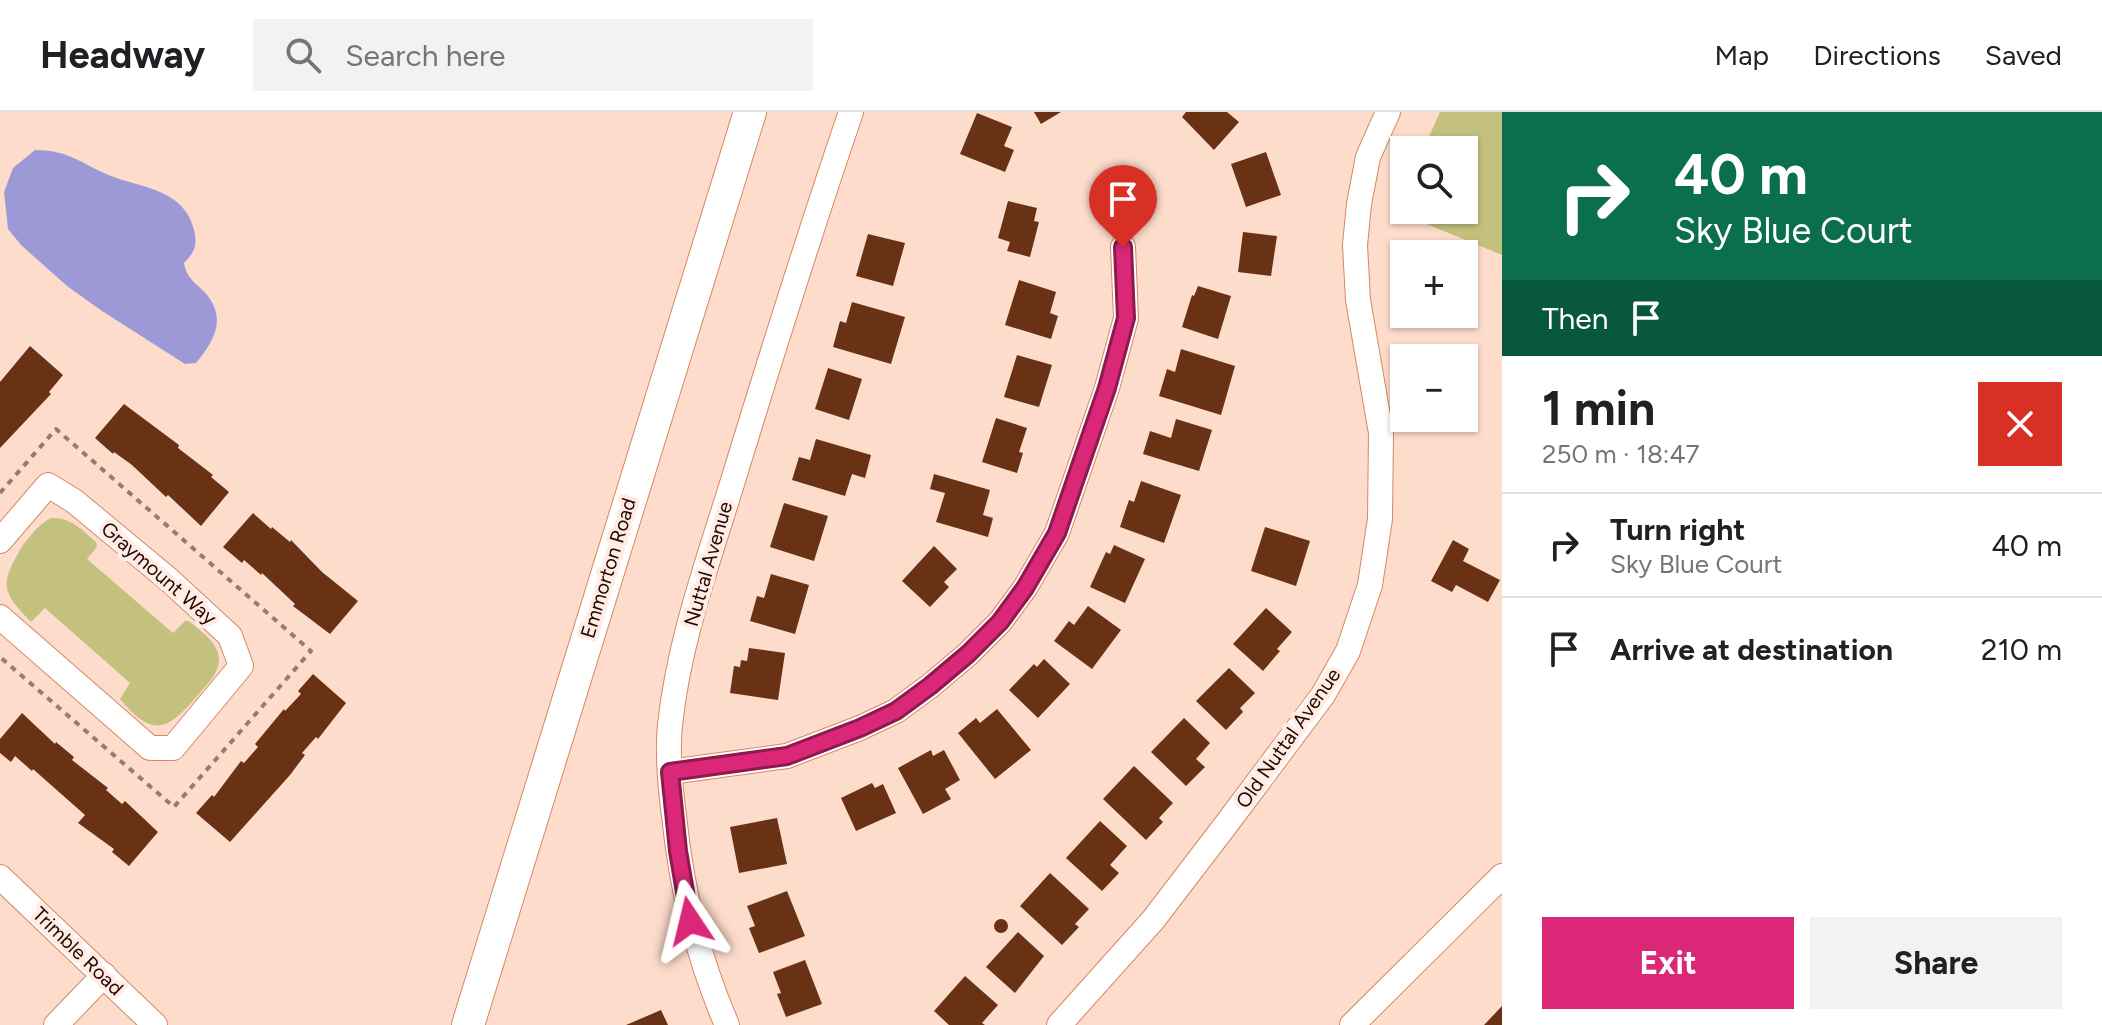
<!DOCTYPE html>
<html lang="en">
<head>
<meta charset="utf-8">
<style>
  :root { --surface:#fff; --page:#f2f2f2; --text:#202124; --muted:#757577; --line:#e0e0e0; --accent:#db2777 }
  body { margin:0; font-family:Figtree,sans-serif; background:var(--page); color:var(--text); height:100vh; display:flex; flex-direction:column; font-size:30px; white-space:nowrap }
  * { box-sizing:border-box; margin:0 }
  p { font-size:26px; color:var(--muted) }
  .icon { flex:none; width:44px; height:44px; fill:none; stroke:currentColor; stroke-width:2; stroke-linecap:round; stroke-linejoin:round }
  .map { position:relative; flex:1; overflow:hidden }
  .drawer { display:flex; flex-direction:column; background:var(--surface); width:600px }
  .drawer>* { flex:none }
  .top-card { background:#0b6e4f; color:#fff; overflow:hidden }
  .tools { position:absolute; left:1390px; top:24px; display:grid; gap:16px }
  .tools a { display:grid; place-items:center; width:88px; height:88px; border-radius:0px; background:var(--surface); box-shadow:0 2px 6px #0004; font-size:40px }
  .pin { position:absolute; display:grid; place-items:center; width:68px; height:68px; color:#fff; margin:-82px -34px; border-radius:50% 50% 50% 0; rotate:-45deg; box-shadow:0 0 8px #0007 }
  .pin .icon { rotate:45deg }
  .me { position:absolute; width:88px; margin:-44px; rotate:350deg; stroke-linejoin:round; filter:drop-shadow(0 0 6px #0008) }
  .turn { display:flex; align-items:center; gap:28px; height:168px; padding:0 40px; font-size:36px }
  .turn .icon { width:104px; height:104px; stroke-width:2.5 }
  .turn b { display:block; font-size:56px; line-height:68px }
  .then { display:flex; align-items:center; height:76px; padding:0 40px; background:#0003; gap:16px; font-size:30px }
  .round { display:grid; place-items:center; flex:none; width:84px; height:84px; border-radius:0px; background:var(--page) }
  .headline { display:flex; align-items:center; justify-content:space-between; height:136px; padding:0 40px }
  h1 { font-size:48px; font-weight:700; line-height:60px }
  .primary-button { display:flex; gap:16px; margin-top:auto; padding:16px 40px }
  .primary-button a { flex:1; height:92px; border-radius:0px; background:var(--accent); color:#fff; font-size:32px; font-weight:700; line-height:92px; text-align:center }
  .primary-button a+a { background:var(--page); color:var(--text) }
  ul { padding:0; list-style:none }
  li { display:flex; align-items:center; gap:24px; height:104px; padding:0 40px; border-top:2px solid var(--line) }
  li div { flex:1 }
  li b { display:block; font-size:30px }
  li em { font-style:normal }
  header { display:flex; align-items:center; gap:48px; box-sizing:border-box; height:112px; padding:0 40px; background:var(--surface); border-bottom:2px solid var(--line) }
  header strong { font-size:38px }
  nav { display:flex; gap:44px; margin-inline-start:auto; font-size:28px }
  .search { width:560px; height:72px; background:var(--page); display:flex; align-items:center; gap:20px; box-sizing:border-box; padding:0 28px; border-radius:0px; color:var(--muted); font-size:30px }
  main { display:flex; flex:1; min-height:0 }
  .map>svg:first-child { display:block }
  .green { fill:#c4c17f }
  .water { fill:#9c99d6 }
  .building { fill:#693215 }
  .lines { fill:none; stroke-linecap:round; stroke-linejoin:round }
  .minor-casing { stroke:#d68862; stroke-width:26 }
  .major-casing { stroke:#d68862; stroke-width:34 }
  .path { stroke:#997a6d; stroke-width:4; stroke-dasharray:6 6; stroke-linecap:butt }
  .minor { stroke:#fff; stroke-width:24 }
  .major { stroke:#fff; stroke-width:32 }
  .route-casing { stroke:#8e194d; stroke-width:20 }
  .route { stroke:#db2777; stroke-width:14 }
  .labels { text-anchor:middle; stroke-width:8; stroke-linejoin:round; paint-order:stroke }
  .street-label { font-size:20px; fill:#240800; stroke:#ffede5 }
</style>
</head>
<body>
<header>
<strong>Headway</strong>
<div class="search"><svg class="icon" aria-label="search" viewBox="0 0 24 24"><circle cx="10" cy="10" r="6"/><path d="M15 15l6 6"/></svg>Search here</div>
<nav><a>Map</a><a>Directions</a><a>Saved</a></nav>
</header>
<main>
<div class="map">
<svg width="1502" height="913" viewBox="0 0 1502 913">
  <rect width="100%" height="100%" fill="#fedccc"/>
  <g class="green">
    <polygon points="1440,0 1502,0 1502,143 1395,99 1404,79 1404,98 1464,98 1464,38 1423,38"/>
    <path d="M51 406C71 405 82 418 96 430L97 435 87 447 173 521 185 509H189C200 519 218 530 219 546 220 561 207 572 198 583 169 617 154 628 120 587L130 571 45 496 31 510C0 478 0 472 23 433 31 423 39 412 51 406Z"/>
  </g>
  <path class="water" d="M35 38C69 38 82 52 111 64 143 76 185 78 194 118 198 133 194 141 184 151 187 170 201 173 210 187 226 211 211 233 196 251L185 252 102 199 67 174 21 133 8 117 4 80 13 56Z"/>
  <g class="building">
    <polygon points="1034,0 1061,0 1041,12"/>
    <polygon points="1186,0 1227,0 1239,10 1214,38 1182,5"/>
    <polygon points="977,1 1012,15 1004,34 1014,38 1005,60 960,42"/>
    <polygon points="1266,40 1281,83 1246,95 1231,52"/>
    <polygon points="1008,89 1037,96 1034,109 1039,110 1030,145 1007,139 1010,130 998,126"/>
    <polygon points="1243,120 1277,124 1271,164 1238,160"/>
    <polygon points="868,122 905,131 893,174 856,164"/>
    <polygon points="1019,168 1056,180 1050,201 1058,204 1051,227 1005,213"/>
    <polygon points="1198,174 1231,184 1218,227 1182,215 1192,183 1194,184"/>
    <polygon points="852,190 905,205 891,252 833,235 840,209 846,211"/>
    <polygon points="30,234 63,263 49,280 51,282 0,336 0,270"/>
    <polygon points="1181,237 1235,254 1221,303 1159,284 1167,257 1175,260"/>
    <polygon points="1017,243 1052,253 1039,295 1004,285"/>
    <polygon points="828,256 862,267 849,308 815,297"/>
    <polygon points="124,292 179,333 178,336 213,363 211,365 229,380 201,414 168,383 166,385 132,353 114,340 113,342 95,326"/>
    <polygon points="996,306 1027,316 1019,340 1023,341 1017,361 982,350"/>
    <polygon points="1176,307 1212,318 1199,359 1143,342 1150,319 1171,326"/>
    <polygon points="816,327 871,343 865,366 852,362 845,384 792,368 799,345 810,348"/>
    <polygon points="934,362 990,378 983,403 993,406 988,425 936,410 945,381 930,377"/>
    <polygon points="1141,369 1181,383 1164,431 1120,415 1129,388 1134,390"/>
    <polygon points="784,391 828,404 814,449 770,435"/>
    <polygon points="253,401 271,417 272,415 290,430 291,428 322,460 358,489 330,522 293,494 295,492 262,461 261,463 244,448 242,451 223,435"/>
    <polygon points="1265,415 1310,429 1296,474 1251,459"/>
    <polygon points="1453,428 1469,437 1463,449 1500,468 1488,490 1456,473 1452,480 1431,469"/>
    <polygon points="1114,433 1145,447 1125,491 1090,475 1106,440 1110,442"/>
    <polygon points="934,434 957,457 944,470 949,475 930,495 902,469"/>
    <polygon points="771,462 809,473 795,522 750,509 757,484 764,486"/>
    <polygon points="1088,494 1121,518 1092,557 1054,529 1069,509 1074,513"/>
    <polygon points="1266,496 1292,520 1277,537 1280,539 1263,559 1233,532"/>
    <polygon points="749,536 785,541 778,588 730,581 734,554 740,555 741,548 747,549"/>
    <polygon points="1044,547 1070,572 1038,606 1009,578 1034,552 1037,555"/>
    <polygon points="1229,556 1255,581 1240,596 1243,600 1226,618 1196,589"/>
    <polygon points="313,562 346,591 318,627 316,625 302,641 305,643 290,663 230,730 196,701 212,683 214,685 241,649 244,651 258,635 255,632 284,597 285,599 301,582 298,579"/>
    <polygon points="997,597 1031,638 995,667 958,621 976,606 980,611"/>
    <polygon points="22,601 55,632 56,630 74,645 72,648 108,676 106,678 122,692 125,689 158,720 129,754 112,740 114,737 78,711 85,703 33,657 32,659 15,644 11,650 0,641 0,627"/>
    <polygon points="1184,606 1210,631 1196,647 1205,655 1186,674 1151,640"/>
    <polygon points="931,638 933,644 944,638 960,668 945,677 951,687 923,702 898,656"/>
    <polygon points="1134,654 1173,691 1159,706 1163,710 1146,728 1103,687"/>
    <polygon points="872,671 875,676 883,672 896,701 856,719 841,686"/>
    <polygon points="777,706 787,752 739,761 730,715"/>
    <polygon points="1100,709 1127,734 1110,753 1119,761 1102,779 1066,746"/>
    <polygon points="1050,761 1089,797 1075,812 1079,815 1062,833 1020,794"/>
    <polygon points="787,779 805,824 759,841 749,816 755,814 747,794"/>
    <circle cx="1001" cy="814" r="7"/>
    <polygon points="1018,820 1044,844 1015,881 986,855"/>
    <polygon points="805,848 822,892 786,905 777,882 781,881 773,860"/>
    <polygon points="965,864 998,893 982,911 985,913 949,913 934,899"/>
    <polygon points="1502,894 1502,913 1484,913"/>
    <polygon points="661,898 668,913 626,913"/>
  </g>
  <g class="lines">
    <defs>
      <g id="minor">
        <polyline points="0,429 48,373 74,389 168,467 230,524 241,554 173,636 150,636 0,505"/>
        <polyline points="670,660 787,644 860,616 896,599 930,574 968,542 1000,510 1025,476 1057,421 1107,276 1126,206 1123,135"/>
        <polyline points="0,765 155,913"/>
        <polyline points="56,913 104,863"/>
        <path d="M727 913C697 843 682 779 674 704 670 674 667 643 670 613 679 527 710 444 735 362 772 241 810 120 851 0"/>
        <polyline points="1059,913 1153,808 1228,710 1323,583 1348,539 1370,473 1380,407 1381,321 1358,188 1355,133 1359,92 1368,45 1388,0"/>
        <polyline points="1352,913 1502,764"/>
      </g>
      <polyline id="major" points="468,913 750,0"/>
    </defs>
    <use href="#minor" class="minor-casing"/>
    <use href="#major" class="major-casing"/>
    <polyline class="path" points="0,381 56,317 311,539 174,695 0,545"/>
    <use href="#minor" class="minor"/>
    <use href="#major" class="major"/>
  </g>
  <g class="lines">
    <defs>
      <polyline id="route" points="690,809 678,739 670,660 787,644 860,616 896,599 930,574 968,542 1000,510 1025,476 1057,421 1107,276 1126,206 1123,135"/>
    </defs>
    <use href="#route" class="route-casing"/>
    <use href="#route" class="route"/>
  </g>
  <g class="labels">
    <g class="street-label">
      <text transform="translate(708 452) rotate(-74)" y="7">Nuttal Avenue</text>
      <text transform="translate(608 456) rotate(-73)" y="7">Emmorton Road</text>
      <text transform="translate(159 461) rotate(41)" y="7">Graymount Way</text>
      <text transform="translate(1288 626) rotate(-55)" y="7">Old Nuttal Avenue</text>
      <text transform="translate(78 839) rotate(44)" y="7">Trimble Road</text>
    </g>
  </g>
</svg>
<div class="tools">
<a><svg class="icon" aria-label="search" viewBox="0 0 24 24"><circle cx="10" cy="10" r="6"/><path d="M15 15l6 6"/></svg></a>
<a>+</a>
<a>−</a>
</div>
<div class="pin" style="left:1123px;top:135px;background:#d93025"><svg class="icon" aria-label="arrive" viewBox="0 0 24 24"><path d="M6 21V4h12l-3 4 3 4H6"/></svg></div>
<svg class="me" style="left:690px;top:809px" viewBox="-20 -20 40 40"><path d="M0-17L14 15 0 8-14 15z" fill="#db2777" stroke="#fff" stroke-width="4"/></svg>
</div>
<section class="drawer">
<div class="top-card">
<div class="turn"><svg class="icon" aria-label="right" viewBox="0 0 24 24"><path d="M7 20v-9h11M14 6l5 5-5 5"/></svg><div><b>40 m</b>Sky Blue Court</div></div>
<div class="then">Then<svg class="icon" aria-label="arrive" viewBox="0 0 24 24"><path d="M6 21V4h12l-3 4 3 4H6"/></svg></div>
</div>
<div class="headline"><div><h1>1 min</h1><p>250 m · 18:47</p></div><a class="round" style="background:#d93025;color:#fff"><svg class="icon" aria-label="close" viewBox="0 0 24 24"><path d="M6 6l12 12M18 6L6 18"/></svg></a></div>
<ul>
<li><svg class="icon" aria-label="right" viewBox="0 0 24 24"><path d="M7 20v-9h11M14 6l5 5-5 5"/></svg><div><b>Turn right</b><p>Sky Blue Court</p></div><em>40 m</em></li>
<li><svg class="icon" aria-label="arrive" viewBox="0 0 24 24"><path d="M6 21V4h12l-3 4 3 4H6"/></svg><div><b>Arrive at destination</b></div><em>210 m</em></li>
</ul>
<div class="primary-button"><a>Exit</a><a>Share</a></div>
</section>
</main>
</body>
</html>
